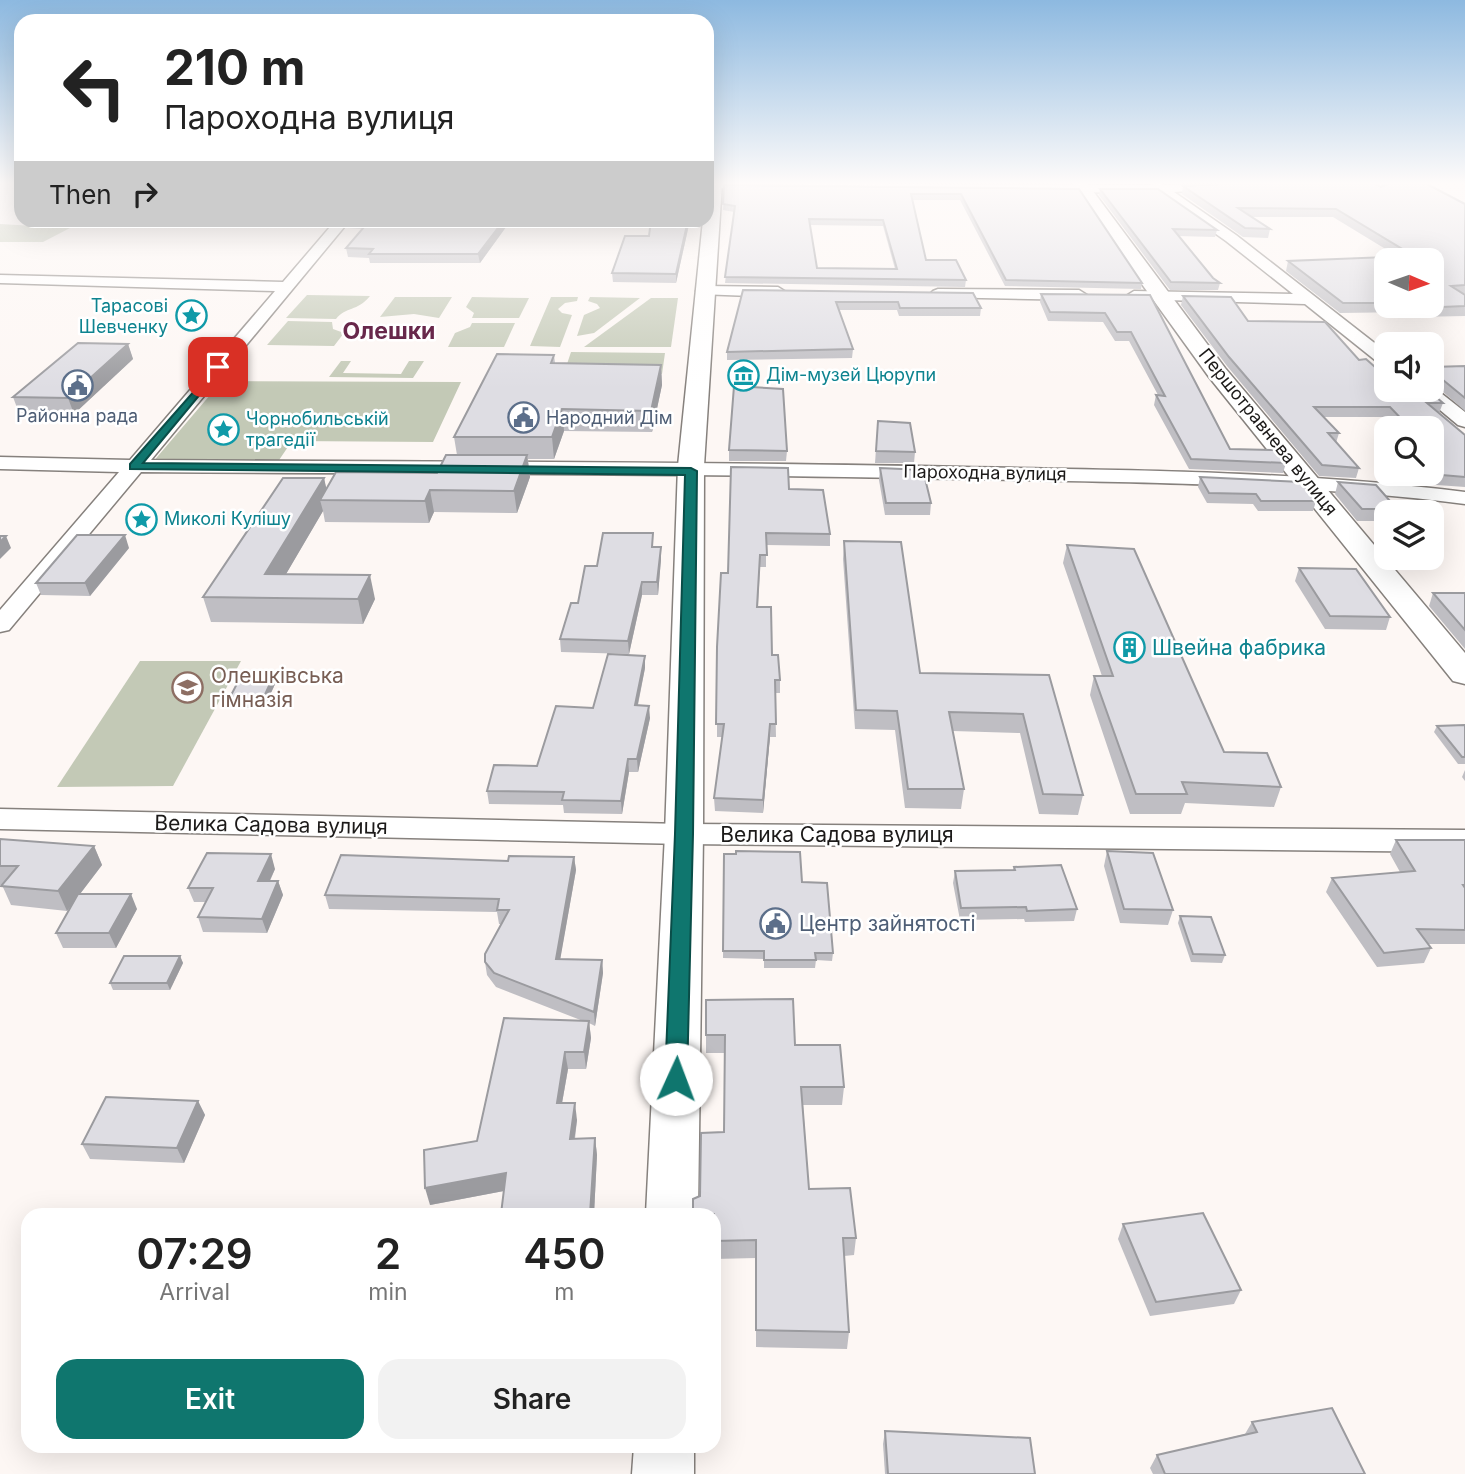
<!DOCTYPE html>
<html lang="en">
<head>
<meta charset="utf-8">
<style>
  :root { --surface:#fff; --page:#f2f2f2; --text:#222; --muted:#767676; --accent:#0f766e }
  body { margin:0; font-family:Inter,sans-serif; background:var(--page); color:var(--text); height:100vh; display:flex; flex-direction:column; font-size:26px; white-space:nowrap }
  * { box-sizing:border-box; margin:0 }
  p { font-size:23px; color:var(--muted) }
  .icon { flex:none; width:38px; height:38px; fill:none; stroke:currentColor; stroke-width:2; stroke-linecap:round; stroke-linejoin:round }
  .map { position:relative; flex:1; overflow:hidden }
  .details { position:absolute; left:21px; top:1208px; width:700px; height:245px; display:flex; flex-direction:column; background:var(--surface); border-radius:21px; box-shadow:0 7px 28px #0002 }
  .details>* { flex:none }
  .hud { position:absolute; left:14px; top:14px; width:700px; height:214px; border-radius:21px; box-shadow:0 7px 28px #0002; background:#fff; color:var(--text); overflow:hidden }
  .needle { width:46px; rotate:92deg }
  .tools { position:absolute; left:1374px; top:248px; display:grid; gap:14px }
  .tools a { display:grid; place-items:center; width:70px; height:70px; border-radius:14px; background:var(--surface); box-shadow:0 7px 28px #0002; font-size:35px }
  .pin { position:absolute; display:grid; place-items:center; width:60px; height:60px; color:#fff; margin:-30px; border-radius:14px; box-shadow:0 4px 10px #0006 }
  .me { position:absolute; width:77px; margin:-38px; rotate:2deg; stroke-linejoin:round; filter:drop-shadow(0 0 5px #0008) }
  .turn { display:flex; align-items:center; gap:24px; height:147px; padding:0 35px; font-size:32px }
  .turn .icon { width:91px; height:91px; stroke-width:2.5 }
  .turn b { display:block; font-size:49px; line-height:60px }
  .then { display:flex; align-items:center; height:66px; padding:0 35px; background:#0003; gap:14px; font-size:26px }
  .eta { display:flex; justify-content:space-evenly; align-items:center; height:119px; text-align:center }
  .eta b { font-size:42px; font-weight:600; line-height:49px }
  .button { display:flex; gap:14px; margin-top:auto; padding:14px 35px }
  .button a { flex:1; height:80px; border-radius:21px; background:var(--accent); color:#fff; font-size:28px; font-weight:600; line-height:80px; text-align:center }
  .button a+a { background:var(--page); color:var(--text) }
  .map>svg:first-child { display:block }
  .green { fill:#c3c9b6 }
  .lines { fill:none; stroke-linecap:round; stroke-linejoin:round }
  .minor-casing { stroke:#86817d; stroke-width:3 }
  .tertiary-casing { stroke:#86817d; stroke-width:3 }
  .minor { fill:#fff; fill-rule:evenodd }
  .tertiary { fill:#fff; fill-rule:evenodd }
  .wall { fill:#bfbec3; fill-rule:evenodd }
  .shaded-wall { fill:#9b9b9f }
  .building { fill:#dedde3; stroke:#9b9b9f; stroke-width:2; fill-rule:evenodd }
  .route { fill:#0f766e; stroke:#0a4d48; stroke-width:2 }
  .labels { text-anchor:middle; stroke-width:5; stroke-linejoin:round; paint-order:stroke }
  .far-culture-label { font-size:18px; fill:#0d838f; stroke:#fff; text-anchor:start }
  .far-service-label { font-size:18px; fill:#4e5e75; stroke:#fff }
  .far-street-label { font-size:18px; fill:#1c1a19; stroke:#fff }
  .culture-label { font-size:21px; fill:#0d838f; stroke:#fff; text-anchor:start }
  .education-label { font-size:21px; fill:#785e54; stroke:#fff; text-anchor:start }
  .street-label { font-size:21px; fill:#1c1a19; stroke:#fff }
  .service-label { font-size:21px; fill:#4e5e75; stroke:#fff; text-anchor:start }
  .far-district-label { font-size:23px; font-weight:bold; fill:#68284b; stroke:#fff }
</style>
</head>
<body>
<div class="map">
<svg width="1465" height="1474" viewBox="0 0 1465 1474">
  <rect width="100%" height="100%" fill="#fdf7f4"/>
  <g class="green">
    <polygon points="0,224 70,228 43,242 0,242"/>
    <path d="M307 295 370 296C357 312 346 306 336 319L286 318Z"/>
    <polygon points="395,297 452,297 439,318 414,314 380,317"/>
    <polygon points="472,297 529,298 519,318 472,318 474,313 466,307"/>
    <polygon points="551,297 578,297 577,301 565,303 558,309 562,313 572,315 560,347 530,346"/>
    <polygon points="590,297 640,298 594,333 577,336 584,315 600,308 597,304 588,301"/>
    <polygon points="651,298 678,298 671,347 584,347"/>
    <polygon points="288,321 332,322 333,329 344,333 334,346 267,345"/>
    <polygon points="472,323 515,323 504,347 448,347 455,333 470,327"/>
    <polygon points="571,352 665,353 662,374 564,373"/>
    <polygon points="341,361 351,361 343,373 401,374 409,361 424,361 413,378 329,377"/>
    <polygon points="222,381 461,382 433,442 292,441 277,463 152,463"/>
    <polygon points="140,661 241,661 173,786 57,787"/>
  </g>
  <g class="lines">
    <defs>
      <g id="minor">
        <polygon points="707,183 1151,185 1159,183 1164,185 1267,183 1261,187 1174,192 1236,235 1386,352 1386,365 1380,364 1305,304 1129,299 1126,296 1134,291 1293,294 1226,241 1158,193 707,188"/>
        <path d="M336 220H350L151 460C422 462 693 461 964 467 1131 470 1298 471 1465 492V504C1297 483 1129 482 960 479 687 473 414 474 141 472L9 630 0 632V610L119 472 0 469V457L130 460 275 291 0 283V275L283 282Z"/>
        <polygon points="704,286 778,287 786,292 778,297 699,294 696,291 699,288"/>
        <polygon points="938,289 1079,290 1087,295 1079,300 933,297 930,294 933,291"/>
        <polygon points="1432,386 1465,412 1465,427 1458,425 1416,390 1432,390"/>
        <polygon points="0,809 684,824 1465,830 1465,852 684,844 0,829"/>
      </g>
      <g id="tertiary">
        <polygon points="707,183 722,183 704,466 703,834 698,1214 646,1214 665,834 678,466 703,220 707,220"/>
        <polygon points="1073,183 1087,183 1225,368 1465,653 1465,684 1453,681 1209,377 1118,251"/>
        <polygon points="634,1446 694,1446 694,1474 632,1474"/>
      </g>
    </defs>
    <use href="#minor" class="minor-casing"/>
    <use href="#tertiary" class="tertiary-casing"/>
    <use href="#minor" class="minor"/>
    <use href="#tertiary" class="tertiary"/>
  </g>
  <g class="wall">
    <path d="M1380 183H1425L1465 204V316L1415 317 1408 312 1340 313 1286 271 1288 261 1397 256 1333 217H1251L1270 229 1268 238 1243 237 1182 194 1183 186 1381 187 1384 186ZM1386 261 1432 306H1386Z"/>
    <path d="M724 185 1079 189 1142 283 1141 289 1005 286 960 200H913L926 260 966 280 965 287 725 283 734 212 723 210ZM810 225 883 226 895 269 817 268Z"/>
    <polygon points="1100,189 1217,230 1215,237 1178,236 1213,278 1220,283 1218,290 1170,290 1099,195"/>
    <polygon points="345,220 511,220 480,263 370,263 369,258 348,257 346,248 363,229 347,228"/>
    <polygon points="690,220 676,283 613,282 612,273 649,236"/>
    <polygon points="743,290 981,308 980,316 899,316 897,310 839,310 853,349 852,358 727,360 727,352"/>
    <polygon points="1041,294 1150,295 1230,449 1286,463 1283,473 1189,469 1154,405 1156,395 1158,395 1129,341 1115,341 1103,322 1048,321 1040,302"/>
    <polygon points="1183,296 1248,321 1359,360 1375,367 1443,403 1439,413 1465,435 1465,487 1423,484 1423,474 1432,474 1432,429 1398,429 1387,417 1324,417 1339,433 1336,443 1359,468 1356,478 1319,476 1227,366 1181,305"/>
    <polygon points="128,344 133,359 74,414 19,413 13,397"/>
    <polygon points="554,355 555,363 661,365 662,385 652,432 564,431 554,459 528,459 530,477 517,513 434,512 429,523 325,522 323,511 286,574 375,599 363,624 211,622 203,597 324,478 326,489 437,473 457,455 454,437"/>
    <polygon points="1465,366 1465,411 1434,384 1432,367"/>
    <polygon points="878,421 915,452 914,463 875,463"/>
    <polygon points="729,450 787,451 786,461 729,461"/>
    <polygon points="880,468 931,503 930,515 885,515 879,480"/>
    <polygon points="1200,477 1316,501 1313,511 1258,511 1253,504 1207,503 1198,487"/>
    <polygon points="1338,482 1397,509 1395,513 1386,513 1386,521 1357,521 1335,494"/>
    <polygon points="789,489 830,534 830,546 766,545 766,567 760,567 758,607 780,680 780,693 775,693 776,737 770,737 763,813 715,811 714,798 723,737 717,737 717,647 728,573"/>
    <polygon points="844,541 920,673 1049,675 1083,795 1078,815 1039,814 1020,733 953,731 964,789 961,809 905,808 895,730 855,729 843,559"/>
    <polygon points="1067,545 1224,752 1281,787 1274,807 1185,803 1181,814 1130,814 1090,695 1094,676 1102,676 1063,563"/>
    <polygon points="654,547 661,559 658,595 642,595 629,654 561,652 560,639 597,566"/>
    <polygon points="129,548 90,596 41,595 36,583"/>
    <polygon points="1299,568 1390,617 1386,630 1325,629 1295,581"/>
    <polygon points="1433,593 1465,593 1465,649 1429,606"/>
    <polygon points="645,668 638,705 650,718 638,772 629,772 622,814 564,813 563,805 489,804 487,791 537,766 593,708"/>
    <polygon points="274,675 276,682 264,708 230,708 228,701"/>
    <polygon points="1465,725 1465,764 1458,764 1434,732 1437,726"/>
    <polygon points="1465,770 1465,781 1462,777"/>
    <polygon points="0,839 94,846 102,865 80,894 137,909 116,948 63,948 56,933 74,902 67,911 11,905 2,885 0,885"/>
    <polygon points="1396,840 1465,840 1465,944 1427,944 1431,948 1424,963 1377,967 1326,892 1332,878 1400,872 1390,854"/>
    <polygon points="1107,851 1173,910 1168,925 1120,923 1104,866"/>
    <polygon points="724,854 802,882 833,953 832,961 816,960 815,968 764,968 764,959 723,958"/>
    <polygon points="574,857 576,870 560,959 602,960 603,973 595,1026 589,1023 591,1038 586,1069 568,1069 562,1103 577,1120 575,1139 595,1138 597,1155 594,1214 501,1214 504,1191 430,1205 477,1141 583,1021 496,987 487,975 485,962 501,924 499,924 497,912 329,909 325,895 508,861"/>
    <polygon points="1014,867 1077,909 1074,921 1025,922 1024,919 960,920 953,883 955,871 1013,870"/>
    <polygon points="275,869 270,881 278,881 283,895 267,933 203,932 198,917 206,902 194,902 188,888"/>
    <polygon points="1180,916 1225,955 1222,963 1191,962 1178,923"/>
    <polygon points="180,956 183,963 170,990 113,990 110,983"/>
    <polygon points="706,1000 795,1045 844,1087 842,1105 803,1105 809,1189 856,1238 854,1255 844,1256 849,1332 847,1349 756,1347 756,1258 714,1259 714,1214 700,1196 724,1132 725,1053 706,1053"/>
    <polygon points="198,1101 205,1115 184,1163 90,1159 82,1144"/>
    <polygon points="1123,1224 1241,1290 1234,1304 1150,1316 1118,1239"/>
    <polygon points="1252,1422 1365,1474 1153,1474 1150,1468 1157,1455 1245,1434"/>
    <polygon points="885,1431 1035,1474 885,1474 883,1444"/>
  </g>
  <g class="shaded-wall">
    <polygon points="504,220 511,220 480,263 478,254"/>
    <polygon points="688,220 690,220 676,283 676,274"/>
    <polygon points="128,344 133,359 74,414 68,398"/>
    <polygon points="661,365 662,385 652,432 651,411"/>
    <polygon points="1437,375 1434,384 1432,385 1432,376"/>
    <polygon points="562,409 564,431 554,459 552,437"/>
    <polygon points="527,455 530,477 517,513 514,491"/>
    <polygon points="324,478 329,500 320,500 323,511 272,598 265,574"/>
    <polygon points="430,490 434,512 429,523 425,501"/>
    <polygon points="125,535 129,548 90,596 85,583"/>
    <polygon points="6,536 11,548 0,559 0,542"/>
    <polygon points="661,547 661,559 658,595 657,582"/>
    <polygon points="370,575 375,599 363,624 358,599"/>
    <polygon points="642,582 642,595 629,654 628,641"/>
    <polygon points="645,656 645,668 635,718 635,705"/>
    <polygon points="274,675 276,682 264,708 262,701"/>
    <polygon points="649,706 650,718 638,772 637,759"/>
    <polygon points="770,724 770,737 763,813 763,800"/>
    <polygon points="628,759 629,772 622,814 621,801"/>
    <polygon points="94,846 102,865 67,911 58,891"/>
    <polygon points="271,854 275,869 263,895 258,881"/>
    <polygon points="574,857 576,870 558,972 556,959"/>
    <polygon points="278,881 283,895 267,933 262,919"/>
    <polygon points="131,894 137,909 116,948 109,933"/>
    <polygon points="180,956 183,963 170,990 167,983"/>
    <polygon points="602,960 603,973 595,1026 594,1012"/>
    <polygon points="589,1021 591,1038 586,1069 584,1052"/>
    <polygon points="565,1052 568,1069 559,1120 557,1103"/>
    <polygon points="198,1101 205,1115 184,1163 177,1148"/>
    <polygon points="575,1103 577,1120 572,1156 570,1139"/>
    <polygon points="595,1138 597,1155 594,1214 590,1214"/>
    <polygon points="506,1173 509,1190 430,1205 425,1188"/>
  </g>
  <g class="building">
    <polygon points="1242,183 1374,183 1381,187 1389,183 1425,183 1465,204 1465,285 1451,286 1465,295 1465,306 1418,308 1416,306 1432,306 1432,261 1386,261 1386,303 1343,303 1288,261 1414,256 1336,209 1238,208 1270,229 1245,228 1183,186"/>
    <path d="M724 185 1079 189 1142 283 1006 280 961 194H911L926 260H956L966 280 725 277 735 206 723 204ZM809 219 883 220 897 269 817 268Z"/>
    <polygon points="1100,189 1158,189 1217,230 1173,229 1213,278 1220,283 1171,282"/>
    <polygon points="370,220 504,220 478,254 369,254 373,249 346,248"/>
    <polygon points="651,220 688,220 676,274 612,273 625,236 649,236"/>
    <polygon points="743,290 973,293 981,308 900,308 898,302 836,302 853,349 727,352"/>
    <polygon points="1041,294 1150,295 1230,449 1275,450 1286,463 1191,459 1156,395 1165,396 1131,332 1117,332 1105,313 1050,312"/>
    <polygon points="1183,296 1231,297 1248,321 1325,322 1359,360 1366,359 1375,367 1386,367 1386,390 1428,390 1443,403 1427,403 1465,435 1465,477 1430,474 1432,474 1432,453 1436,453 1432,449 1432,429 1411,429 1390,407 1314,407 1339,433 1328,433 1359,468 1322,465 1229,357"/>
    <polygon points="78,343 128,344 68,398 13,397"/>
    <polygon points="497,354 554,355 551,363 661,365 651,411 562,409 552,437 454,437"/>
    <polygon points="1465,366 1465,398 1437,375 1432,376 1432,367"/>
    <polygon points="734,386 783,389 787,451 729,450"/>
    <polygon points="878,421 910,423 915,452 876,451"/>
    <polygon points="446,455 527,455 514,491 430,490 425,501 320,500 336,472 437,473"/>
    <polygon points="731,467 788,468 789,489 823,490 830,534 766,533 767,555 760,555 757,607 771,607 772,655 778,655 780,680 775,680 776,724 770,724 763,800 714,798 724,724 716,724 717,647 721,573 728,573"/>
    <polygon points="880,468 923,470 931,503 886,503"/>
    <polygon points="1200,477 1301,482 1316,501 1261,501 1256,494 1209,493"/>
    <polygon points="283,478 324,478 265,574 370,575 358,599 203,597"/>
    <polygon points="1338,482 1376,485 1397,509 1362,509"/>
    <polygon points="603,533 653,533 652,547 661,547 657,582 642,582 628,641 560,639 571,603 578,603 585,566 597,566"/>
    <polygon points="77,535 125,535 85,583 36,583"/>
    <polygon points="0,536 6,536 0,542"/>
    <polygon points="844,541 901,542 920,673 1049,675 1083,795 1043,794 1023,714 949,712 964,789 908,789 897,711 856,710"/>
    <polygon points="1067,545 1134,549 1224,752 1267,753 1281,787 1182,782 1187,794 1136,794 1094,676 1113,676"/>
    <polygon points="1299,568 1356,569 1390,617 1330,616"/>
    <polygon points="1433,593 1465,593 1465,630"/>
    <polygon points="608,654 645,656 635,705 649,706 637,759 628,759 621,801 562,800 564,792 487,791 494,765 537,766 556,706 593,708"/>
    <polygon points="274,675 262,701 228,701 241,676"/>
    <polygon points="1465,725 1465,757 1462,757 1437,726"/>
    <polygon points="0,839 94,846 58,891 1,886 18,866 0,866"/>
    <polygon points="1396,840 1465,840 1465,885 1463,885 1465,888 1465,930 1417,929 1431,948 1384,953 1332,878 1415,871"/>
    <polygon points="736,851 800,852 802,882 827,883 833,953 815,953 816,960 764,960 764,951 723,951 724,854 736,854"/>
    <polygon points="1107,851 1153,853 1173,910 1124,909"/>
    <polygon points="207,853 271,854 258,881 278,881 262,919 198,917 213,888 188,888"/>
    <polygon points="341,855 508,861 509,856 574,857 556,959 602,960 594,1012 494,973 485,962 485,954 509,910 497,910 499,899 325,895"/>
    <polygon points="1061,865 1077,909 1027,911 1026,907 961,908 955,871 1015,870 1014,867"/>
    <polygon points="78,894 131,894 109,933 56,933"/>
    <polygon points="1180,916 1211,917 1225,955 1193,954"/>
    <polygon points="124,956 180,956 167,983 110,983"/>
    <polygon points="793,999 795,1045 840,1045 844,1087 801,1087 809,1189 850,1188 856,1238 843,1238 849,1332 756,1330 756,1240 714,1241 714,1214 693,1214 693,1199 700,1196 701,1133 724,1132 725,1035 706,1035 706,1000"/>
    <polygon points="504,1018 589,1021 584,1052 565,1052 557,1103 575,1103 570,1139 595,1138 590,1214 501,1214 506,1173 425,1188 424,1150 477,1141"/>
    <polygon points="106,1097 198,1101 177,1148 82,1144"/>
    <polygon points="1203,1213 1241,1290 1156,1302 1123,1224"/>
    <polygon points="1332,1408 1365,1474 1165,1474 1157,1455 1257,1432 1252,1422"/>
    <polygon points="885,1431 1030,1438 1035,1474 888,1474"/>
  </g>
  <linearGradient id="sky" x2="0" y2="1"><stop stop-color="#8db9e0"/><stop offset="0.47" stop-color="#fefbfa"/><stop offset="1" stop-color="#fefbfa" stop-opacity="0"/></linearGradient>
  <rect width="1465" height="389" fill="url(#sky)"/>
  <polygon class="route" points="218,364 223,367 221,369 143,463 691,468 697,471 693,834 687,1079 684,1085 676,1087 669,1085 665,1079 675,834 685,475 130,469 130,464"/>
  <defs>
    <symbol id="sight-ring" viewBox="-11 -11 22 22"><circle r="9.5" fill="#fff" stroke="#0f9aa8" stroke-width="1.5"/><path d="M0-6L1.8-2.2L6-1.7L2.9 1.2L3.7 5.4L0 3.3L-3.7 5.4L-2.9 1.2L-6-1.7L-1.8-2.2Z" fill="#0f9aa8"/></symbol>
    <symbol id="museum-ring" viewBox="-11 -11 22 22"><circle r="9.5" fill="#fff" stroke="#0f9aa8" stroke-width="1.5"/><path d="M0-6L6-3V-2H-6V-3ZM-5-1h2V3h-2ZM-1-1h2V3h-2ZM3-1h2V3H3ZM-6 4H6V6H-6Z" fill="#0f9aa8"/></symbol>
    <symbol id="civic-ring" viewBox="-11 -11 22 22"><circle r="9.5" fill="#fff" stroke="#5c6f8a" stroke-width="1.5"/><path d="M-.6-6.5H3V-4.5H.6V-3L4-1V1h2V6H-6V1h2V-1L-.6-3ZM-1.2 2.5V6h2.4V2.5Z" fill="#5c6f8a"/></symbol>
    <symbol id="building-ring" viewBox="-11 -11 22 22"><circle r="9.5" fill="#fff" stroke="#0f9aa8" stroke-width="1.5"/><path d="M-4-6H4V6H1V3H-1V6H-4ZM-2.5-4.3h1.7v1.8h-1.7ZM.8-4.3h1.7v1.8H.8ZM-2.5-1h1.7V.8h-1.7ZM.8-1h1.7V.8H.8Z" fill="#0f9aa8"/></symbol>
    <symbol id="school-ring" viewBox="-11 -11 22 22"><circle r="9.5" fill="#fff" stroke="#8d6e63" stroke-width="1.5"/><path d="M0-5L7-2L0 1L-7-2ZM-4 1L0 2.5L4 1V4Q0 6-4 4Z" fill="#8d6e63"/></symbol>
  </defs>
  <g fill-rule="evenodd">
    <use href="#sight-ring" x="174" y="298" width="35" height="35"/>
    <use href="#museum-ring" x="726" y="358" width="35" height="35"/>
    <use href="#civic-ring" x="60" y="368" width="35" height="35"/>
    <use href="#civic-ring" x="506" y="400" width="35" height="35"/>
    <use href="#sight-ring" x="206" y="412" width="35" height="35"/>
    <use href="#sight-ring" x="124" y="502" width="35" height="35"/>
    <use href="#building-ring" x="1112" y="630" width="35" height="35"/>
    <use href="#school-ring" x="170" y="670" width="35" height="35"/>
    <use href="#civic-ring" x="758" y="906" width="35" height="35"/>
  </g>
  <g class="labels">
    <g class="far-culture-label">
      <text x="168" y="312" text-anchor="end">Тарасові<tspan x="168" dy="21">Шевченку</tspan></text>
      <text x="766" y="381">Дім-музей Цюрупи</text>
      <text x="246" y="425">Чорнобильській<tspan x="246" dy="21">трагедії</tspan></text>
      <text x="164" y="525">Миколі Кулішу</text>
    </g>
    <g class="far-service-label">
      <text x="77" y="422">Районна рада</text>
      <text x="546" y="424" text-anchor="start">Народний Дім</text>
    </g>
    <g class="far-street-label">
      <text transform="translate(1268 432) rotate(51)" y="6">Першотравнева вулиця</text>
      <text transform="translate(985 473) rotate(1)" y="6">Пароходна вулиця</text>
    </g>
    <g class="culture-label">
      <text x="1152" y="655">Швейна фабрика</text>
    </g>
    <g class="education-label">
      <text x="211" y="683">Олешківська<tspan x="211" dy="24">гімназія</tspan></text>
    </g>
    <g class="street-label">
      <text transform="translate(271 825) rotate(1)" y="7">Велика Садова вулиця</text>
      <text x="837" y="842">Велика Садова вулиця</text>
    </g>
    <g class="service-label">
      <text x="799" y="931">Центр зайнятості</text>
    </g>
    <g class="far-district-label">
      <text x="389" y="339">Олешки</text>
    </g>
  </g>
</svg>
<div class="tools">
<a><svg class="needle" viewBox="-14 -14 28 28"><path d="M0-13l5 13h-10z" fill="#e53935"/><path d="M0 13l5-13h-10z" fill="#767676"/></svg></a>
<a><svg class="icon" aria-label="sound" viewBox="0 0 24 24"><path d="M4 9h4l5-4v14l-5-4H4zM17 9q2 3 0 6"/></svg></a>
<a><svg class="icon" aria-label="search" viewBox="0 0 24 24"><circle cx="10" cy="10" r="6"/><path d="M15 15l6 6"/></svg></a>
<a><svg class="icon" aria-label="layers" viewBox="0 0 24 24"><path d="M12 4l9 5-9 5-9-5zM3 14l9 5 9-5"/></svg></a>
</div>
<div class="pin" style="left:218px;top:367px;background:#d93025"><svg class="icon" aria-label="arrive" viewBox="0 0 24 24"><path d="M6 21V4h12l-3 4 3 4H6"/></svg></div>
<svg class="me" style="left:676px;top:1079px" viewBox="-20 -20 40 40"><circle r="19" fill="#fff"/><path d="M0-13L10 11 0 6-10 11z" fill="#0f766e"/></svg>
<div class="hud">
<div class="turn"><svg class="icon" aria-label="left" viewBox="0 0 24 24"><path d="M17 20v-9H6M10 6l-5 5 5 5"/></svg><div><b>210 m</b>Пароходна вулиця</div></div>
<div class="then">Then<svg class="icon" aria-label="right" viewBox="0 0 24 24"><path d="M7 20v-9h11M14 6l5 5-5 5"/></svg></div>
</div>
<section class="details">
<div class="eta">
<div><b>07:29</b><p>Arrival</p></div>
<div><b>2</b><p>min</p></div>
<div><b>450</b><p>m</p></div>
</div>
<div class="button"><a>Exit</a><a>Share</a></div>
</section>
</div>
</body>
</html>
